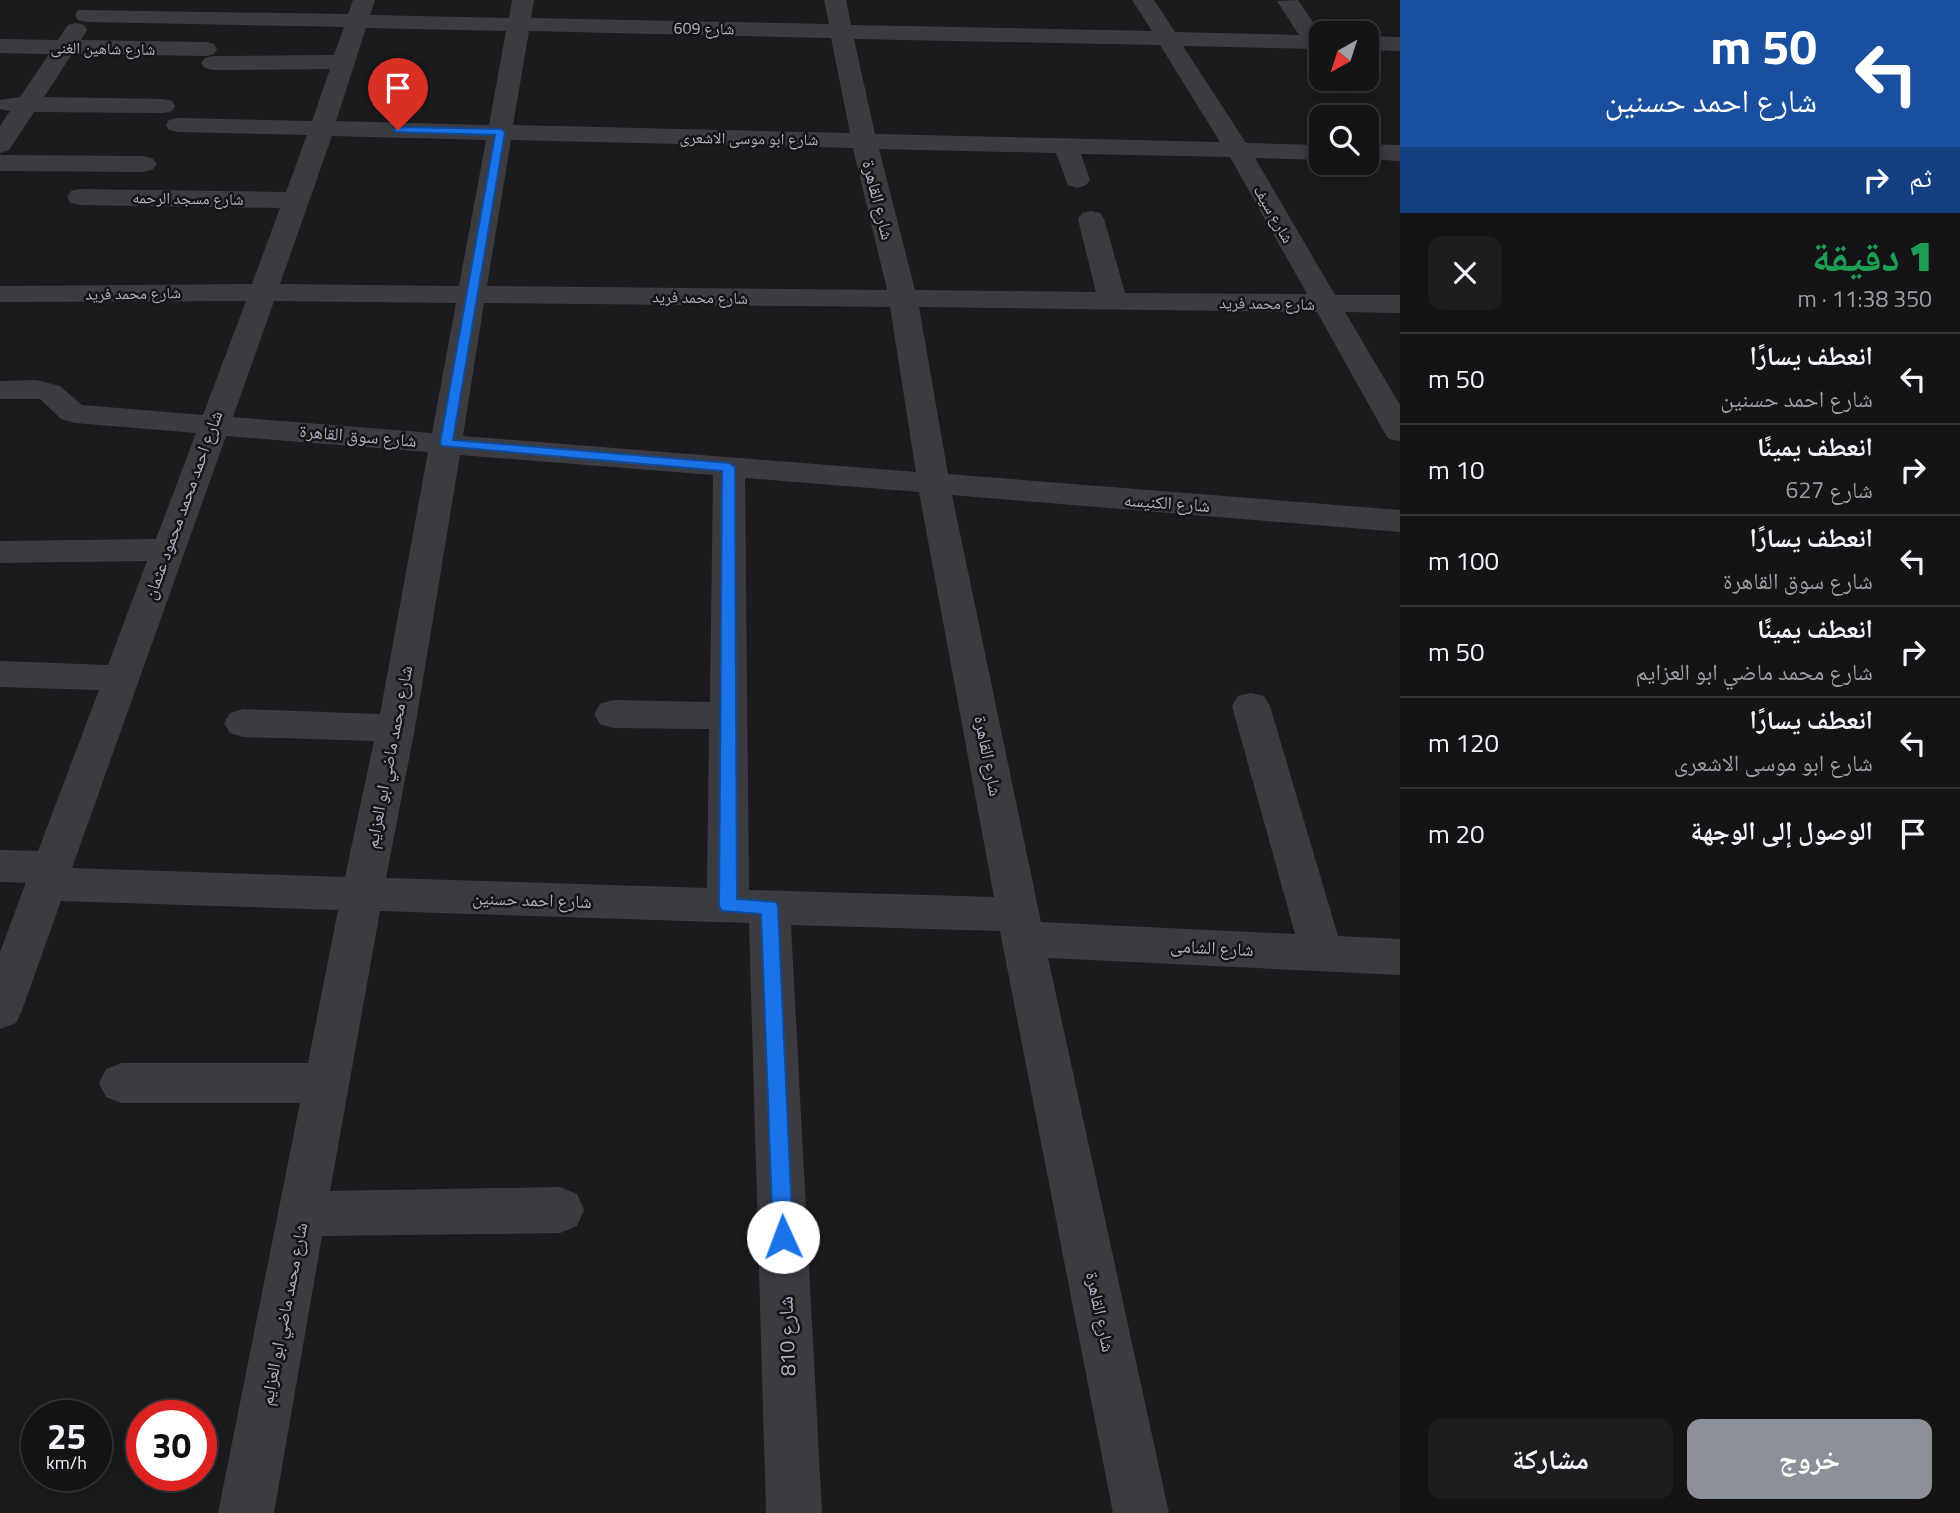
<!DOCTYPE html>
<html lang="ar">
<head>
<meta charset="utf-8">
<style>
  :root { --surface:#141416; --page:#1d1d1f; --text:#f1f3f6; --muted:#9d9ea1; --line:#333335; --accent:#8c9099 }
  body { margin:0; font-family:"Titillium Web","Noto Naskh Arabic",sans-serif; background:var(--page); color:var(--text); direction:rtl; height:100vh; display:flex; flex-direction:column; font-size:26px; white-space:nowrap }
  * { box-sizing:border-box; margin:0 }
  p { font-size:23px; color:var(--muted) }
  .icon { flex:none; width:38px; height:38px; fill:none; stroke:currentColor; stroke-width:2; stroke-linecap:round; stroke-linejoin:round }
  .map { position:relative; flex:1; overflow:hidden; direction:ltr }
  .panel { display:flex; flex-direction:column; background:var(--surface); width:560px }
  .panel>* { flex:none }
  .hud { background:#1a4fa0; color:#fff; overflow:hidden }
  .needle { width:46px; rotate:219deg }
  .controls { position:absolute; left:1309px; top:21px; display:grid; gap:14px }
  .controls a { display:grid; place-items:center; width:70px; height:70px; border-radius:14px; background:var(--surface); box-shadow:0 4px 18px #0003,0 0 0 2px var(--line); font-size:35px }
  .speed { position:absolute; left:21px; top:1400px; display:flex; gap:14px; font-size:35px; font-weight:700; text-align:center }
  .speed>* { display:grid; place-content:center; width:91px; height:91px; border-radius:50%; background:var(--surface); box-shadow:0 4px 18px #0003,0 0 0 2px var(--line); line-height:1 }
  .speed small { font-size:18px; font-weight:400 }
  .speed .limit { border:10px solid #d22; background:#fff; color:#111 }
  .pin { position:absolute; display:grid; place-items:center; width:60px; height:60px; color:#fff; margin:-72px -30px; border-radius:50% 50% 50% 0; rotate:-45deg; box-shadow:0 0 7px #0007 }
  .pin .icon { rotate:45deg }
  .me { position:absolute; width:77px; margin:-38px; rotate:358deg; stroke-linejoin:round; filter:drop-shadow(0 0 5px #0008) }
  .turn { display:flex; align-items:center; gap:24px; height:147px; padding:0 28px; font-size:32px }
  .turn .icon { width:91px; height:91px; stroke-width:2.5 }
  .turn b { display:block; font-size:49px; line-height:60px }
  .then { display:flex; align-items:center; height:66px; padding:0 28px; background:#0003; gap:14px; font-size:26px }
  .round { display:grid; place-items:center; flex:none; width:74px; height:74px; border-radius:14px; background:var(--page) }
  .headline { display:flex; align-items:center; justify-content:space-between; height:119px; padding:0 28px }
  h1 { font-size:42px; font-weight:800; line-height:52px; color:#1e9e55 }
  .cta { display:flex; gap:14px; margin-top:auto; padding:14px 28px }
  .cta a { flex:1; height:80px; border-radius:14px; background:var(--accent); color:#fff; font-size:28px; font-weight:800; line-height:80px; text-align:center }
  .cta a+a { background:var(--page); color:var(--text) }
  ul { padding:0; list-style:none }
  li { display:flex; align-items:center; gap:21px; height:91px; padding:0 28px; border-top:2px solid var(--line) }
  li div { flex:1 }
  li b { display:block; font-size:26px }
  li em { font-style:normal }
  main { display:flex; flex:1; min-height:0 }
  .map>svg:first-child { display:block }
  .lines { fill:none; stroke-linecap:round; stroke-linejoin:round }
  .minor { fill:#3b3c42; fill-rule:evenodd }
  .route { fill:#1a73e8; stroke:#114b97; stroke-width:2 }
  .labels { text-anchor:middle; stroke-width:5; stroke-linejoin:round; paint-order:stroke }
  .far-street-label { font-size:16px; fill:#adb1bd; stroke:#151518 }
  .street-label { font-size:18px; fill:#adb1bd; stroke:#151518 }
  .near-street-label { font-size:21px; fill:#adb1bd; stroke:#151518 }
</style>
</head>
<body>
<main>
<section class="panel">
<div class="hud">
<div class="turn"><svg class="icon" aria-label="left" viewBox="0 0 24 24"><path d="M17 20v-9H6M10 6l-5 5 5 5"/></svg><div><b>50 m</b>شارع احمد حسنين</div></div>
<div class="then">ثم<svg class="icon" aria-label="right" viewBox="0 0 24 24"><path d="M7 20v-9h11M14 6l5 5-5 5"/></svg></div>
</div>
<div class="headline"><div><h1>1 دقيقة</h1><p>350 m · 11:38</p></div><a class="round"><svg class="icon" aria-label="close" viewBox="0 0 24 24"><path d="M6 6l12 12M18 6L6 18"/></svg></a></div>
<ul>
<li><svg class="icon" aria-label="left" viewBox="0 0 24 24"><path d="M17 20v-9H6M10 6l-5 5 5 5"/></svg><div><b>انعطف يسارًا</b><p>شارع احمد حسنين</p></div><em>50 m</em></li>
<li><svg class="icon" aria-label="right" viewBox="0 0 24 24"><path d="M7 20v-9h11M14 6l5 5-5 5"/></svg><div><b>انعطف يمينًا</b><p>شارع 627</p></div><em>10 m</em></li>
<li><svg class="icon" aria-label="left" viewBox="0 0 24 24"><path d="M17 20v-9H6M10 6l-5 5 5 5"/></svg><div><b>انعطف يسارًا</b><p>شارع سوق القاهرة</p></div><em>100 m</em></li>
<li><svg class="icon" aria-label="right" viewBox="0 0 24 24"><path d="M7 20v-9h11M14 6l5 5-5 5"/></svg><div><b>انعطف يمينًا</b><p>شارع محمد ماضي ابو العزايم</p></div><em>50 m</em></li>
<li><svg class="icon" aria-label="left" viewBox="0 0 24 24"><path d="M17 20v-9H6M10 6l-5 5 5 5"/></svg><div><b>انعطف يسارًا</b><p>شارع ابو موسى الاشعرى</p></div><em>120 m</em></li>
<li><svg class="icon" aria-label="arrive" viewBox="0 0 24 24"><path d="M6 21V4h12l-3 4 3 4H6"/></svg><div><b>الوصول إلى الوجهة</b></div><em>20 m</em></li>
</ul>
<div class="cta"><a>خروج</a><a>مشاركة</a></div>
</section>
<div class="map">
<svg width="1400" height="1513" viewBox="0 0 1400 1513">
  <rect width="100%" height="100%" fill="#1b1a1d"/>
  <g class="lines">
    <g class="minor">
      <path d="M353 0H375L370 15 509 18 512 0H534L531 18 829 24 824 0H846L851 25 1152 31 1132 0H1154L1175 32 1299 35 1277 1 1298 0 1321 34V49L1183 46 1246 143 1321 145V160L1255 158 1335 295H1400V313L1345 312 1400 405V441L1389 439 1384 432 1317 312 919 307 948 474 1400 510V532L952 495 1041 922 1295 934 1232 706 1238 696 1251 693 1264 696 1270 706 1338 936 1400 939V975L1048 958 1169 1513H1113L1000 931 791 925 822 1513H766L749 923 380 911 330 1191 560 1187 577 1194 584 1210 577 1226 560 1233 322 1236 274 1513H218L300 1103H122L106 1097 99 1083 106 1069 122 1063H308L338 910 61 901 22 1010 16 1023 0 1029V952L25 885V883L0 882V850L38 851 99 690 0 687V661L108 665 147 561 0 563V541L156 539 196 433 75 423 61 419 40 399H0V381L36 380 60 386 82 405 203 415 246 301 0 302V286L252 284 280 208 80 205 71 203 67 197 71 191 80 189 286 192 307 135 178 132 169 130 166 125 169 120 178 118 312 121 330 69 213 70 205 68 201 63 205 58 213 56 334 55 344 27 86 22 78 20 75 15 78 10 348 14ZM366 28 506 31 489 125 336 121ZM529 31 831 38 850 133 513 125ZM854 39 1160 45 1220 142 875 134ZM332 136 486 140 459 286 280 284ZM511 140 853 148 887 290 487 286ZM879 149 1056 153 1068 185 1077 188 1086 185 1090 180 1081 154 1230 157 1307 294 1125 293 1104 219 1100 213 1091 211 1082 213 1078 219 1096 292 915 290ZM274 301 456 303 432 433 233 417ZM484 303 890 307 916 472 463 436ZM226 436 428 452 380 714 243 709 230 713 224 723 230 733 243 737 374 741 345 877 72 868ZM460 455 713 475 710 702 613 700 600 704 594 714 600 724 613 728 709 729 707 888 386 878 415 728ZM745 478 919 492 994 897 749 890Z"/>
      <polygon points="76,23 84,25 87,30 81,40 206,42 214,44 217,49 214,54 206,56 72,54 44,97 163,99 172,101 175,106 172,111 163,113 34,112 9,150 0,153 0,126 10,111 0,109 0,100 20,97 49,54 0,53 0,39 58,40 68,25"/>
      <polygon points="1367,36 1400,37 1400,51 1367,50"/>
      <polygon points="1367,144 1400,145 1400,161 1367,159"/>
      <polygon points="0,155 144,156 153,159 157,164 153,169 144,172 0,171"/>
    </g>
  </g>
  <polygon class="route" points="398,127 500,129 505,132 453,440 729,463 735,467 737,899 776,902 778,907 793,1237 790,1244 783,1247 776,1244 773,1237 761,914 722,911 719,906 722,471 442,446 440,443 495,135 395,132 393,130"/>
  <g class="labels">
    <g class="far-street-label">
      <text transform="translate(704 28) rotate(1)" y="6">شارع 609</text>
      <text transform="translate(103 48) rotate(1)" y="6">شارع شاهين الغنى</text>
      <text transform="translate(749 138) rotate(1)" y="6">شارع ابو موسى الاشعرى</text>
      <text transform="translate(188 198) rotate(1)" y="6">شارع مسجد الرحمه</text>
      <text transform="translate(1274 214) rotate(60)" y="6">شارع سيف</text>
      <text transform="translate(133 293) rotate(-1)" y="6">شارع محمد فريد</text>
      <text transform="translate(700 297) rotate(1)" y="6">شارع محمد فريد</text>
      <text transform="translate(1267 303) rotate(1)" y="6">شارع محمد فريد</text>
    </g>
    <g class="street-label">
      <text transform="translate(878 200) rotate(76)" y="6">شارع القاهرة</text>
      <text transform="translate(358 436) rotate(5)" y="6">شارع سوق القاهرة</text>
      <text transform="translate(1167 503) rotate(4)" y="6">شارع الكنيسه</text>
      <text transform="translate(183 505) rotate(-70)" y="6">شارع احمد محمد محمود عثمان</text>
      <text transform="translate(988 756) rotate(79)" y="6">شارع القاهرة</text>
      <text transform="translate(389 757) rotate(-79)" y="6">شارع محمد ماضي ابو العزايم</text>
      <text transform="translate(532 900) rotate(2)" y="6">شارع احمد حسنين</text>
      <text transform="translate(1212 948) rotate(3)" y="6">شارع الشامى</text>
      <text transform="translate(1100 1312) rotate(78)" y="6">شارع القاهرة</text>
      <text transform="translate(284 1314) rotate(-79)" y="6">شارع محمد ماضي ابو العزايم</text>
    </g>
    <g class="near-street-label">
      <text transform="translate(787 1336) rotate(-92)" y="7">شارع 810</text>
    </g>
  </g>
</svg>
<div class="controls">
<a><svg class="needle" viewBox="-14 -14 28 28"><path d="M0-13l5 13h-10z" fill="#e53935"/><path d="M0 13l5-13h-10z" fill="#9d9ea1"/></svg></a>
<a><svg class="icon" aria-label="search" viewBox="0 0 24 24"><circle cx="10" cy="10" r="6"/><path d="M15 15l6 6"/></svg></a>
</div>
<div class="speed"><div>25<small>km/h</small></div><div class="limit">30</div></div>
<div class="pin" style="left:398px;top:130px;background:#d93025"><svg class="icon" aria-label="arrive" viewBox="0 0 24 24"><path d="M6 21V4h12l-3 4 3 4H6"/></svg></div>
<svg class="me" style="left:783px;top:1237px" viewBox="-20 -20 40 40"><circle r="19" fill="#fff"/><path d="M0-13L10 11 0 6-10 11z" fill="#1a73e8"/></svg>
</div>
</main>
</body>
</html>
